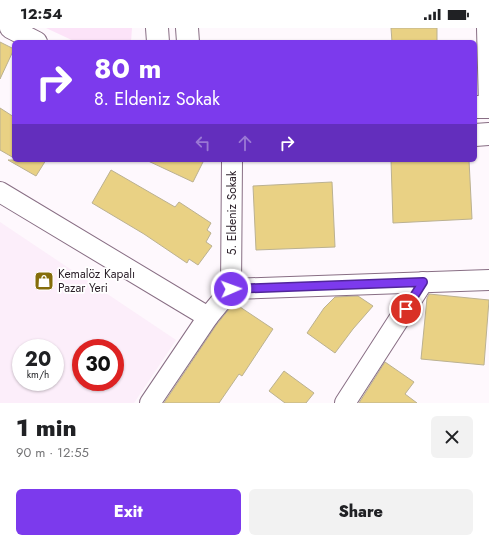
<!DOCTYPE html>
<html lang="en">
<head>
<meta charset="utf-8">
<style>
  :root { --surface:#fff; --page:#f2f2f2; --text:#202124; --muted:#757577; --accent:#7c3aed }
  body { margin:0; font-family:Jost,sans-serif; background:var(--page); color:var(--text); height:100vh; display:flex; flex-direction:column; font-size:15px; white-space:nowrap }
  * { box-sizing:border-box; margin:0 }
  p { font-size:13px; color:var(--muted) }
  .icon { flex:none; width:22px; height:22px; fill:none; stroke:currentColor; stroke-width:2; stroke-linecap:round; stroke-linejoin:round }
  .map { position:relative; height:375px; overflow:hidden }
  .details { display:flex; flex-direction:column; background:var(--surface); flex:1 }
  .details>* { flex:none }
  .guide { position:absolute; left:12px; top:12px; width:465px; height:122px; border-radius:6px; box-shadow:0 1px 3px #0004; background:#7c3aed; color:#fff; overflow:hidden }
  .speed { position:absolute; left:12px; top:311px; display:flex; gap:8px; font-size:20px; font-weight:700; text-align:center }
  .speed>* { display:grid; place-content:center; width:52px; height:52px; border-radius:50%; background:var(--surface); box-shadow:0 1px 3px #0004; line-height:1 }
  .speed small { font-size:10px; font-weight:400 }
  .speed .limit { border:6px solid #d22; background:#fff; color:#111 }
  .pin { position:absolute; display:grid; place-items:center; width:34px; height:34px; color:#fff; margin:-17px; border:2px solid #fff; border-radius:50%; box-shadow:0 1px 4px #0007 }
  .me { position:absolute; width:44px; margin:-22px; rotate:88deg; stroke-linejoin:round; filter:drop-shadow(0 0 3px #0008) }
  .turn { display:flex; align-items:center; gap:14px; height:84px; padding:0 16px; font-size:18px }
  .turn .icon { width:52px; height:52px; stroke-width:2.5 }
  .turn b { display:block; font-size:28px; line-height:34px }
  .lanes { display:flex; align-items:center; height:38px; padding:0 16px; background:#0003; justify-content:center; gap:20px; direction:ltr }
  .lanes .off { opacity:.35 }
  .round { display:grid; place-items:center; flex:none; width:42px; height:42px; border-radius:6px; background:var(--page) }
  .head { display:flex; align-items:center; justify-content:space-between; height:68px; padding:0 16px }
  h1 { font-size:24px; font-weight:800; line-height:30px }
  .action { display:flex; gap:8px; margin-top:auto; padding:8px 16px }
  .action a { flex:1; height:46px; border-radius:6px; background:var(--accent); color:#fff; font-size:16px; font-weight:800; line-height:46px; text-align:center }
  .action a+a { background:var(--page); color:var(--text) }
  .status { display:flex; justify-content:space-between; align-items:center; height:28px; padding:0 20px; background:var(--surface); direction:ltr }
  .status svg { height:11px; fill:currentColor }
  .map>svg:first-child { display:block }
  .built { fill:#fceefa; fill-rule:evenodd }
  .green { fill:#fce3f8 }
  .building { fill:#e9d184; stroke:#bbb191 }
  .lines { fill:none; stroke-linecap:round; stroke-linejoin:round }
  .street-casing { stroke:#886e84; stroke-width:22 }
  .secondary-casing { stroke:#886e84; stroke-width:24 }
  .street { stroke:#fff; stroke-width:20 }
  .secondary { stroke:#fff; stroke-width:22 }
  .route-casing { stroke:#51269a; stroke-width:10 }
  .route { stroke:#7c3aed; stroke-width:7 }
  .labels { text-anchor:middle; stroke-width:3.5; stroke-linejoin:round; paint-order:stroke }
  .street-label { font-size:12px; fill:#2a1f28; stroke:#fff }
  .poi-label { font-size:12px; fill:#2a1f28; stroke:#fff; text-anchor:start }
</style>
</head>
<body>
<div class="status"><b>12:54</b><svg viewBox="0 0 49 12"><path d="M0 12V9h3v3zM5 12V6h3v6zM10 12V3h3v9zM15 12V0h3v12zM26 1h20v11H26zM47 4h2v5h-2z"/></svg></div>
<div class="map">
<svg width="489" height="375" viewBox="0 0 489 375">
  <rect width="100%" height="100%" fill="#fef8fd"/>
  <path class="built" d="M0 194 176 312 134 375H0ZM21 320H55V354H21ZM81 320H115V354H81Z"/>
  <polygon class="green" points="46,0 132,0 131,14 76,14"/>
  <g class="building">
    <polygon points="391,0 437,0 437,14 392,14"/>
    <polygon points="0,14 14,21 0,51"/>
    <polygon points="0,80 14,89 14,130 0,122"/>
    <polygon points="8,132 46,132 36,148"/>
    <polygon points="146,132 204,132 193,154"/>
    <polygon points="391,132 469,132 472,191 393,195"/>
    <polygon points="111,142 175,179 179,174 211,195 207,202 211,205 206,214 212,218 198,237 189,231 187,235 144,206 92,175"/>
    <polygon points="332,154 335,219 256,222 253,158"/>
    <polygon points="429,266 489,272 484,337 421,331 427,270"/>
    <polygon points="358,268 373,278 353,301 335,325 307,305 324,280 335,269"/>
    <polygon points="234,275 273,301 242,348 239,346 219,375 164,375 217,296"/>
    <polygon points="385,334 414,354 405,366 417,375 359,375"/>
    <polygon points="284,343 314,365 306,375 285,375 269,363"/>
  </g>
  <g class="lines">
    <defs>
      <g id="street">
        <polyline points="10,0 37,14"/>
        <polyline points="487,0 489,79"/>
        <polyline points="0,164 208,289"/>
        <polyline points="231,261 489,252"/>
        <polyline points="231,261 232,132"/>
        <polyline points="150,375 208,289 231,261"/>
        <polyline points="345,375 423,254"/>
      </g>
      <g id="secondary">
        <polyline points="157,0 158,14"/>
        <polyline points="187,0 188,14"/>
        <polyline points="475,79 489,79"/>
        <polyline points="475,107 489,106"/>
      </g>
    </defs>
    <use href="#street" class="street-casing"/>
    <use href="#secondary" class="secondary-casing"/>
    <use href="#street" class="street"/>
    <use href="#secondary" class="secondary"/>
  </g>
  <g class="lines">
    <defs>
      <polyline id="route" points="231,261 423,254 406,281"/>
    </defs>
    <use href="#route" class="route-casing"/>
    <use href="#route" class="route"/>
  </g>
  <defs>
    <symbol id="shop-square" viewBox="-11 -11 22 22"><rect x="-9" y="-9" width="18" height="18" rx="4" fill="#856d0b" stroke="#fff"/><path d="M-5-2.5h2.3a2.7 3.5 0 0 1 5.4 0H5L5.5 6h-11ZM-1.5-2.5h3a1.5 2.3 0 0 0-3 0Z" fill="#fff"/></symbol>
  </defs>
  <g fill-rule="evenodd">
    <use href="#shop-square" x="33" y="242" width="22" height="22"/>
  </g>
  <g class="labels">
    <g class="street-label">
      <text transform="translate(232 185) rotate(-90)" y="4">5. Eldeniz Sokak</text>
    </g>
    <g class="poi-label">
      <text x="58" y="250">Kemalöz Kapalı<tspan x="58" dy="14">Pazar Yeri</tspan></text>
    </g>
  </g>
</svg>
<div class="speed"><div>20<small>km/h</small></div><div class="limit">30</div></div>
<div class="pin" style="left:406px;top:281px;background:#d93025"><svg class="icon" aria-label="arrive" viewBox="0 0 24 24"><path d="M6 21V4h12l-3 4 3 4H6"/></svg></div>
<svg class="me" style="left:231px;top:261px" viewBox="-20 -20 40 40"><circle r="17" fill="#7c3aed" stroke="#fff" stroke-width="3"/><path d="M0-11L8 9 0 5-8 9z" fill="#fff"/></svg>
<div class="guide">
<div class="turn"><svg class="icon" aria-label="right" viewBox="0 0 24 24"><path d="M7 20v-9h11M14 6l5 5-5 5"/></svg><div><b>80 m</b>8. Eldeniz Sokak</div></div>
<div class="lanes"><svg class="icon off" aria-label="left" viewBox="0 0 24 24"><path d="M17 20v-9H6M10 6l-5 5 5 5"/></svg><svg class="icon off" aria-label="ahead" viewBox="0 0 24 24"><path d="M12 20V5M6 11l6-6 6 6"/></svg><svg class="icon" aria-label="right" viewBox="0 0 24 24"><path d="M7 20v-9h11M14 6l5 5-5 5"/></svg></div>
</div>
</div>
<section class="details">
<div class="head"><div><h1>1 min</h1><p>90 m · 12:55</p></div><a class="round"><svg class="icon" aria-label="close" viewBox="0 0 24 24"><path d="M6 6l12 12M18 6L6 18"/></svg></a></div>
<div class="action"><a>Exit</a><a>Share</a></div>
</section>
</body>
</html>
